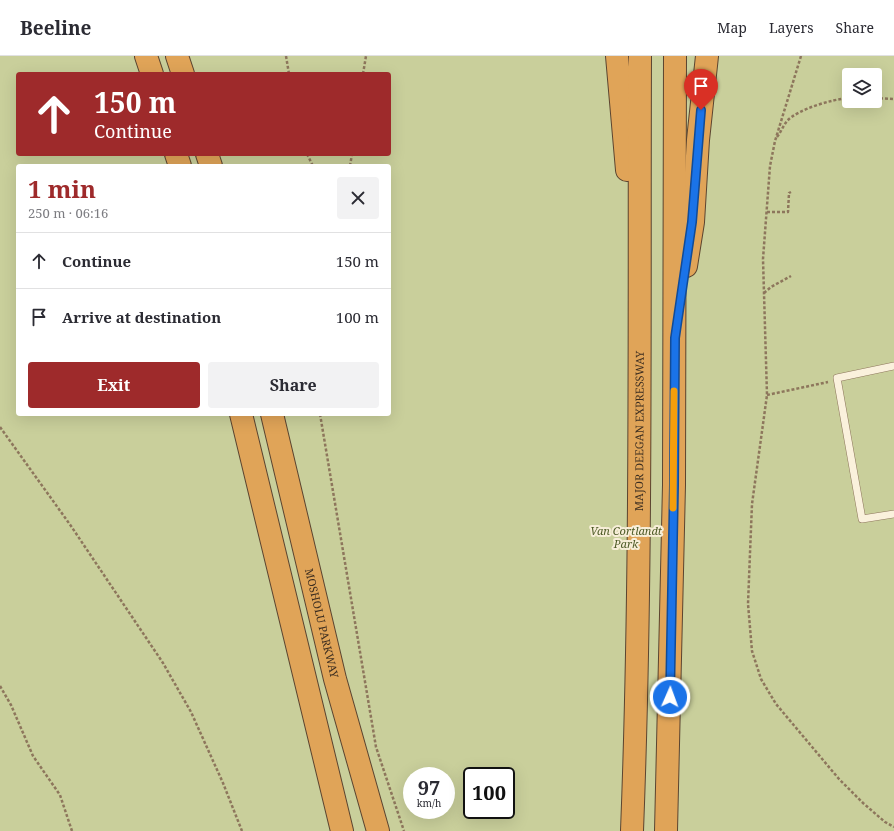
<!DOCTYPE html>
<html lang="en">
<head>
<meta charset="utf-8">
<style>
  :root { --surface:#fff; --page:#f2f2f3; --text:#2b2b33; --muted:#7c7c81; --line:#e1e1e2; --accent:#9e2a2b }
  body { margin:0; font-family:"Noto Serif",serif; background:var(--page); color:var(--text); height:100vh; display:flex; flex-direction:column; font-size:15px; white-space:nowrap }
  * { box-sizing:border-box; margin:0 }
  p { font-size:13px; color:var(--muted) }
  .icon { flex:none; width:22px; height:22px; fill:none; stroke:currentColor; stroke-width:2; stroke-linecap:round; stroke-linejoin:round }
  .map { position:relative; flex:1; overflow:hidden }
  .details { position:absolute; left:16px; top:108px; width:375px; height:252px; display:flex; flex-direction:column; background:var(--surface); border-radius:4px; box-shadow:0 4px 16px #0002 }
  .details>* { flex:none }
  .guide { position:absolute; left:16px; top:16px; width:375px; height:84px; border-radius:4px; box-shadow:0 4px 16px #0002; background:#9e2a2b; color:#fff; overflow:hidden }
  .controls { position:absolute; left:842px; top:12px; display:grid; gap:8px }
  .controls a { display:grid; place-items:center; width:40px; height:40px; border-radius:4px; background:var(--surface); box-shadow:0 4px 16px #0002; font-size:20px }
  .speed { position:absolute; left:403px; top:711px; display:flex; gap:8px; font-size:20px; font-weight:700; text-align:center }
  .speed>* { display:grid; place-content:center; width:52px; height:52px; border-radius:50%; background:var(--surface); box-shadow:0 4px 16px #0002; line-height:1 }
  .speed small { font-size:10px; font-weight:400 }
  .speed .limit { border:2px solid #111; border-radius:6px; background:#fff; color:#111 }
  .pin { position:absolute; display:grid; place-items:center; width:34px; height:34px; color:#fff; margin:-41px -17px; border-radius:50% 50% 50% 0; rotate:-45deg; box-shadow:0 0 4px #0007 }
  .pin .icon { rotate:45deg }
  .me { position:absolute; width:44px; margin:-22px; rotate:2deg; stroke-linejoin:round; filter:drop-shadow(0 0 3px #0008) }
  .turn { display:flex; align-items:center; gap:14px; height:84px; padding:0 12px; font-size:18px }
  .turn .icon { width:52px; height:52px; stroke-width:2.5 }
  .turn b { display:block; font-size:28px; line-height:34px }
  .round { display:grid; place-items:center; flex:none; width:42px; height:42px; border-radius:4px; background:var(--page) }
  .head { display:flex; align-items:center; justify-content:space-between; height:68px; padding:0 12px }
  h1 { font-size:24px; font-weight:700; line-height:30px; color:var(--accent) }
  .button { display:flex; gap:8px; margin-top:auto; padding:8px 12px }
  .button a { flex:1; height:46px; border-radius:4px; background:var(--accent); color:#fff; font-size:16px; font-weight:700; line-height:46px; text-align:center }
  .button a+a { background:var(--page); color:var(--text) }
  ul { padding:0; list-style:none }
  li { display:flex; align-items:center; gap:12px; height:56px; padding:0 12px; border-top:1px solid var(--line) }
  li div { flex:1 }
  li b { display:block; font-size:15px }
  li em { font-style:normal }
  header { display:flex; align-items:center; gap:24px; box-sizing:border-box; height:56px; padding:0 20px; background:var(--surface); border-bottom:1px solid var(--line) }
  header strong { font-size:19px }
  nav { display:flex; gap:22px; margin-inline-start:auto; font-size:14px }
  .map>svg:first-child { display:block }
  .green { fill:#c9cf9b; fill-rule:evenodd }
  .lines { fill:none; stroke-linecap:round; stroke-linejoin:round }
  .lane-casing { stroke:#8d765c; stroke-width:8 }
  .highway-casing { stroke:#5b4430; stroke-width:24 }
  .path { stroke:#8d765c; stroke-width:2.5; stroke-dasharray:3 2; stroke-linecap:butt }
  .lane { stroke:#faf1dc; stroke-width:7 }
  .highway { stroke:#e0a458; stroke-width:22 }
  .route-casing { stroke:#114b97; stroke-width:10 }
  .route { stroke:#1a73e8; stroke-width:7 }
  .slow { stroke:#f59e0b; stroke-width:7 }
  .labels { text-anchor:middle; stroke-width:4; stroke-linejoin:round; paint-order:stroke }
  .street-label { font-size:11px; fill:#3d2e20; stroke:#f7eed8 }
  .park-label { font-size:11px; font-style:italic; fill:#4d5a26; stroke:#f7eed8 }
</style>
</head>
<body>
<header>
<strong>Beeline</strong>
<nav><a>Map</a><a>Layers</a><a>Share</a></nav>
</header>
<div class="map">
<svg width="894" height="775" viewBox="0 0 894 775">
  <rect width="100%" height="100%" fill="#f0e4c8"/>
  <path class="green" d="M0 0H894V775H0ZM18 18H389V98H18ZM849 19H875V45H849ZM18 110H389V358H18ZM412 720H446V754H412ZM472 720H506V754H472Z"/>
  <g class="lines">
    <defs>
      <polyline id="lane" points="894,310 837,322 862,463 894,458"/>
      <g id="highway">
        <polyline points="146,0 152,18"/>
        <polyline points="177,0 183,18"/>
        <polyline points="617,0 627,114"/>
        <polyline points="176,98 180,110"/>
        <polyline points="207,98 211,110"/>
        <polyline points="686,210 693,166 698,84 707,0"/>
        <polyline points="241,358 342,775"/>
        <path id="s1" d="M272 358 335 623 378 775"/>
        <path id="s2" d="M632 775C642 517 639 258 640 0"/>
        <polyline points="666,775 674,429 675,0"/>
      </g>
    </defs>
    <use href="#lane" class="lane-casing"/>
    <use href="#highway" class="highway-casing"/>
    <g class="path">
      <polyline points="286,0 289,18"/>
      <polyline points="801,0 775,85 770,110 763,203 767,339 752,448 750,497 748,548 752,595 761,623 776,648 839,723 863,747 885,766 894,771"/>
      <polyline points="363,18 366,0"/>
      <polyline points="875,42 894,43"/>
      <path d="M777 81C781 76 783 70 787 65 798 53 833 43 849 42"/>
      <polyline points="307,98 313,110"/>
      <polyline points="350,110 352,98"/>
      <polyline points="767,156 788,156 789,137 791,136"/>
      <polyline points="764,237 771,231 791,220"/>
      <polyline points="767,339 828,326"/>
      <polyline points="320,358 376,691 404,775"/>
      <polyline points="0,371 71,470 163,607 191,656 223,727 242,775"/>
      <polyline points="0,630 11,649 33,700 60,739 72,775"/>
    </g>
    <use href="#lane" class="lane"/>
    <use href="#highway" class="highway"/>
  </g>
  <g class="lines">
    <defs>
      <polyline id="route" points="670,641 674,429 675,282 692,166 701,54"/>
    </defs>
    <use href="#route" class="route-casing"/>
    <use href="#route" class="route"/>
    <polyline class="slow" points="673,452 674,335"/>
  </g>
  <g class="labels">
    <g class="street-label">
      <text dy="4" stroke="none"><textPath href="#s2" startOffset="400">MAJOR DEEGAN EXPRESSWAY</textPath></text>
      <text dy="4" stroke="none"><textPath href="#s1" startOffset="215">MOSHOLU PARKWAY</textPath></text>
    </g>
    <g class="park-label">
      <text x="626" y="479">Van Cortlandt<tspan x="626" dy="13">Park</tspan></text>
    </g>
  </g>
</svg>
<div class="controls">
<a><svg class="icon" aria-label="layers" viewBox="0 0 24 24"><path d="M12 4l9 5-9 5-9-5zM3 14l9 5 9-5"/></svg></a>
</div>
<div class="speed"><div>97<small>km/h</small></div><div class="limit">100</div></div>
<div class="pin" style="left:701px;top:54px;background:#d93025"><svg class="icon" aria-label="arrive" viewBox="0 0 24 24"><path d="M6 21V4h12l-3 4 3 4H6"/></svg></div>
<svg class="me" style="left:670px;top:641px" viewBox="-20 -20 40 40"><circle r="17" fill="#1a73e8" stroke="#fff" stroke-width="3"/><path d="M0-11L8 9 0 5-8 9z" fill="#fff"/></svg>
<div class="guide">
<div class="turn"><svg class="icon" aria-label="ahead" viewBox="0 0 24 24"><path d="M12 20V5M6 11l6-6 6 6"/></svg><div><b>150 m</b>Continue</div></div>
</div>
<section class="details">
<div class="head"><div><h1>1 min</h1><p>250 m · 06:16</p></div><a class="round"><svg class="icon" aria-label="close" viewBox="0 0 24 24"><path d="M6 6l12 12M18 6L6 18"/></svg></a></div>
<ul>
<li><svg class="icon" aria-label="ahead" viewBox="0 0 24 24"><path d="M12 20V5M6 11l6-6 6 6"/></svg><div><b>Continue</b></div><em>150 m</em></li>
<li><svg class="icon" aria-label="arrive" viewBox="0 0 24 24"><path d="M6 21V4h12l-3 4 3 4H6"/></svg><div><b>Arrive at destination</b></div><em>100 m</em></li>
</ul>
<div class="button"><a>Exit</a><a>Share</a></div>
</section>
</div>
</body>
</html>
